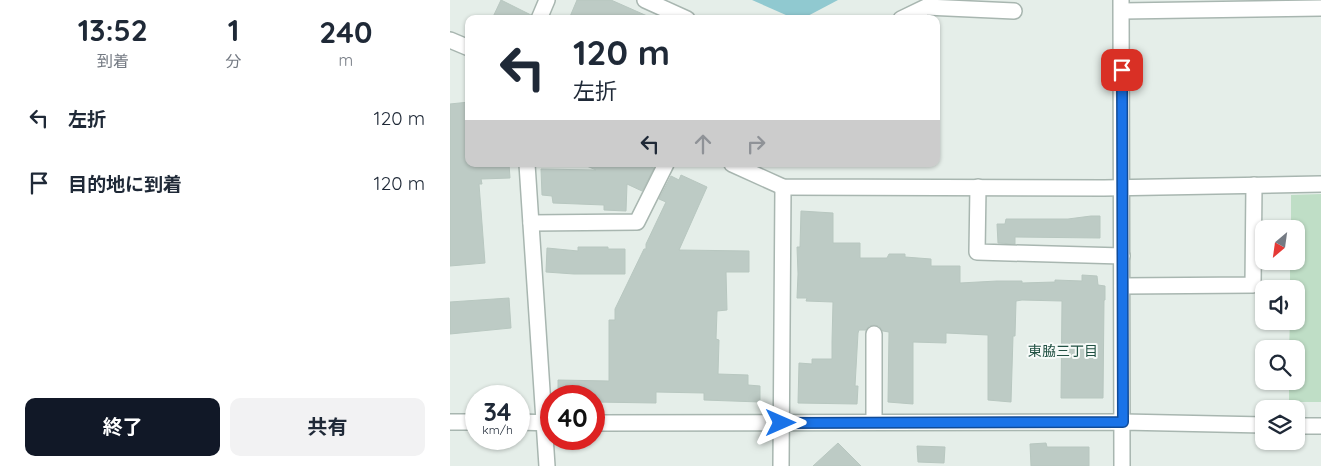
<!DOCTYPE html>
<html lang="ja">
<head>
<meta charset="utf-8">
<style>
  :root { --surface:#fff; --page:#f2f2f3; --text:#1f2937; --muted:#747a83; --accent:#111827 }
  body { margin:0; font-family:Quicksand,"Noto Sans JP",sans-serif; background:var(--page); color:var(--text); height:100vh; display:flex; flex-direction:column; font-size:19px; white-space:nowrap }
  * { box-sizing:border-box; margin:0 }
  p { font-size:16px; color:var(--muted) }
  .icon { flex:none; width:28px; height:28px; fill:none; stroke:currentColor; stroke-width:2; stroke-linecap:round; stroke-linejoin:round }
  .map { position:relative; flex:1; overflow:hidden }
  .sheet { display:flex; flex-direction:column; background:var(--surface); width:450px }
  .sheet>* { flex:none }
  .top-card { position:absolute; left:15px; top:15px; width:475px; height:152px; border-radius:10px; box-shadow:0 1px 4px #0004; background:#fff; color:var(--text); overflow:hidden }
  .needle { width:32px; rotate:209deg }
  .fabs { position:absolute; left:805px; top:220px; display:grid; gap:10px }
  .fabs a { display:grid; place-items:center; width:50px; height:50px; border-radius:10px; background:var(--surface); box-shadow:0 1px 4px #0004; font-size:25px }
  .speed { position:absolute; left:15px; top:385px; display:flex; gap:10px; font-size:25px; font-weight:700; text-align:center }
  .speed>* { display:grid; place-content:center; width:65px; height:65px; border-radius:50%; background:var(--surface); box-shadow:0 1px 4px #0004; line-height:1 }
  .speed small { font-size:12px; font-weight:400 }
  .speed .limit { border:8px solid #d22; background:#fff; color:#111 }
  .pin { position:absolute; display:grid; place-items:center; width:42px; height:42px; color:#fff; margin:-21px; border-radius:10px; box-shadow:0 2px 8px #0006 }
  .me { position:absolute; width:55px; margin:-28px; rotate:90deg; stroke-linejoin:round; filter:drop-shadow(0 0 4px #0008) }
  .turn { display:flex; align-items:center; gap:18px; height:105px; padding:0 25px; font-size:22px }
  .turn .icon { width:65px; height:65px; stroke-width:2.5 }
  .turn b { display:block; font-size:35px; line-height:42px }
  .lanes { display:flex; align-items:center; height:48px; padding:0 25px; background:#0003; justify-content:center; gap:25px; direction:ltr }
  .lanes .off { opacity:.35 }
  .eta { display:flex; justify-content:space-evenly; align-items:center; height:85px; text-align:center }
  .eta b { font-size:30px; font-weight:700; line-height:35px }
  .primary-button { display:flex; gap:10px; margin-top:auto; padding:10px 25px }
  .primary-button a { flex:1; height:58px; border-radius:10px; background:var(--accent); color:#fff; font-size:20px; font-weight:700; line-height:58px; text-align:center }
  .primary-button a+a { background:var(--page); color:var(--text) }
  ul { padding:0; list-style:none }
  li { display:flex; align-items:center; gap:15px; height:65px; padding:0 25px }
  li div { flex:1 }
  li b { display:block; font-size:19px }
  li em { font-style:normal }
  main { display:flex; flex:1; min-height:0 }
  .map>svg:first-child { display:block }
  .green { fill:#bfdec6 }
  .water { fill:#90c9d0 }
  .building { fill:#bdcbc5; stroke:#b8c7c0 }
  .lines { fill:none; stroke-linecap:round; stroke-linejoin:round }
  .minor-casing { stroke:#a8b6b0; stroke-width:18 }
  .minor { stroke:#fff; stroke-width:15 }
  .route-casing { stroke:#114b97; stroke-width:12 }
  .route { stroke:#1a73e8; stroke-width:9 }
  .labels { text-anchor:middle; stroke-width:4; stroke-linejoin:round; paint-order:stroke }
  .neighbourhood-label { font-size:14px; fill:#215143; stroke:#f6faf8 }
</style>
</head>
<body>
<main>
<section class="sheet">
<div class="eta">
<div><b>13:52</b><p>到着</p></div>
<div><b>1</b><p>分</p></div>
<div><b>240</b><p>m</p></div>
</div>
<ul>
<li><svg class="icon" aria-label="left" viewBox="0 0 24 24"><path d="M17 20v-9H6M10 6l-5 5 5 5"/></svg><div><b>左折</b></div><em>120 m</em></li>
<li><svg class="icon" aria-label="arrive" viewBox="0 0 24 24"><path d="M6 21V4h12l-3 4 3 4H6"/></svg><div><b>目的地に到着</b></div><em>120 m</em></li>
</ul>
<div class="primary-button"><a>終了</a><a>共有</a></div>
</section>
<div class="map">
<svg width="871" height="466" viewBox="0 0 871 466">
  <rect width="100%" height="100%" fill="#e5eee9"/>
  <polygon class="green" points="871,194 871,402 839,402 839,381 846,381 846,349 839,349 840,321 846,321 846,289 840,289 840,261 846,261 846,229 841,229 841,195"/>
  <polygon class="water" points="302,0 388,0 352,19 345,19"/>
  <g class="building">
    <polygon points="51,0 81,15 80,19 42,19"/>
    <polygon points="127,0 161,0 204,19 119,19"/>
    <polygon points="19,102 19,164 59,164 60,178 31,179 32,184 29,184 35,263 0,266 0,104"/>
    <polygon points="132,164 195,164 204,168 192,191 177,184 176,211 154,210 154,205 103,203 102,196 92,195 91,169 146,170"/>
    <polygon points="231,175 257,187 229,250 299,251 299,272 276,272 277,310 267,311 266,339 269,340 268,374 298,375 298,385 310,386 310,402 254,400 254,393 206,392 206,403 144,402 144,396 108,396 108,380 159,381 159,320 165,320 165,309 194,249 196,249 196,244 216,202 209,199 221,176 229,180"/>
    <polygon points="351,211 383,213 383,243 410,243 410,258 437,258 439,254 455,254 455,257 481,259 481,266 510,266 510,283 547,281 572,281 572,283 605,282 605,280 632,281 632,275 647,276 648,285 655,286 655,300 654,300 653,398 611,398 612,301 572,300 566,301 565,336 563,336 561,402 538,400 538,335 496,333 496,343 463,342 463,404 438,402 439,332 433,331 429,326 424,325 419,326 416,330 409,330 408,333 405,386 408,386 407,404 348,403 349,363 362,364 362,359 382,359 382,342 383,302 356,301 357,298 347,298 348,274 347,247 350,247"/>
    <polygon points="641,216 650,216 650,238 565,237 565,244 548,243 547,224 555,224 556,219 618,219"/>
    <polygon points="128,247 158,247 158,249 175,249 175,274 124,274 96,272 97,248 128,251"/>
    <polygon points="59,298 61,328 0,334 0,302"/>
    <polygon points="388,443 411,466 363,466"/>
    <polygon points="596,443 597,447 639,447 639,466 581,466 580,444"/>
    <polygon points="467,446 495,447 494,463 468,462"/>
  </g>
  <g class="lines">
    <defs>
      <g id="minor">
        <polyline points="195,0 237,19"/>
        <polyline points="671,0 672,466"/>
        <polyline points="672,11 871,8"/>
        <polyline points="89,19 97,0"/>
        <polyline points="451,19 476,7 564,11"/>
        <polyline points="0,40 19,48"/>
        <polyline points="77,164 97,466"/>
        <polyline points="282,164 333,187 654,188 871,184"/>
        <polyline points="528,187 527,252 672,256"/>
        <polyline points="81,223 187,222 216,164"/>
        <polyline points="672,286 803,285 804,185"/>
        <polyline points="424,334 424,422"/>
        <polyline points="0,422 26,422"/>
        <polyline points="69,422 101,423"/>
        <polyline points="144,423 673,422 814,425"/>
        <polyline points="846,426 871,426"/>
        <polyline points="331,466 333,187"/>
      </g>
    </defs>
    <use href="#minor" class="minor-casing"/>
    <use href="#minor" class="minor"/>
  </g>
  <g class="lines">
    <defs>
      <polyline id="route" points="331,423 673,422 672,70"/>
    </defs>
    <use href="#route" class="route-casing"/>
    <use href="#route" class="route"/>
  </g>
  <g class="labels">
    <g class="neighbourhood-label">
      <text x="613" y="356">東脇三丁目</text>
    </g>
  </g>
</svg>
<div class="fabs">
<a><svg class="needle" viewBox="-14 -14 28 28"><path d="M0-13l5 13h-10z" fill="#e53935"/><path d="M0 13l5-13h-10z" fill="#747a83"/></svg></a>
<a><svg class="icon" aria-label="sound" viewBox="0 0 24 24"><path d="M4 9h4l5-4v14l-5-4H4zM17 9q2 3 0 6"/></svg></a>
<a><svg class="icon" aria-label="search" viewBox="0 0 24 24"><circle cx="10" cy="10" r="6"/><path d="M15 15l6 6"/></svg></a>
<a><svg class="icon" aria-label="layers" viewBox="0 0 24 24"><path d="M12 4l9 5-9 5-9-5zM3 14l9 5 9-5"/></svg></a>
</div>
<div class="speed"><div>34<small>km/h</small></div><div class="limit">40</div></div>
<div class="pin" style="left:672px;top:70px;background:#d93025"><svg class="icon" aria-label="arrive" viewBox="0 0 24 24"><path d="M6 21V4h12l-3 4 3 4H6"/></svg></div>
<svg class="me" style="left:331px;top:423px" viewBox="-20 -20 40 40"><path d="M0-17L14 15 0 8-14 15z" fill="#1a73e8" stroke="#fff" stroke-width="4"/></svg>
<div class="top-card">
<div class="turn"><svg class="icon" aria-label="left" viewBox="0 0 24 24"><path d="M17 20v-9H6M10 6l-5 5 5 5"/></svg><div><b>120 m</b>左折</div></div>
<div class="lanes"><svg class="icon" aria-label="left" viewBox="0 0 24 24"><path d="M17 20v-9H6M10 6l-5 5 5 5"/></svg><svg class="icon off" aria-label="ahead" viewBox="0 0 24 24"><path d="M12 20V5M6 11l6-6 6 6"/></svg><svg class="icon off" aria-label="right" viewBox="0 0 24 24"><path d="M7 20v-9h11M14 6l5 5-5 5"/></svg></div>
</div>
</div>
</main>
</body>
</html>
